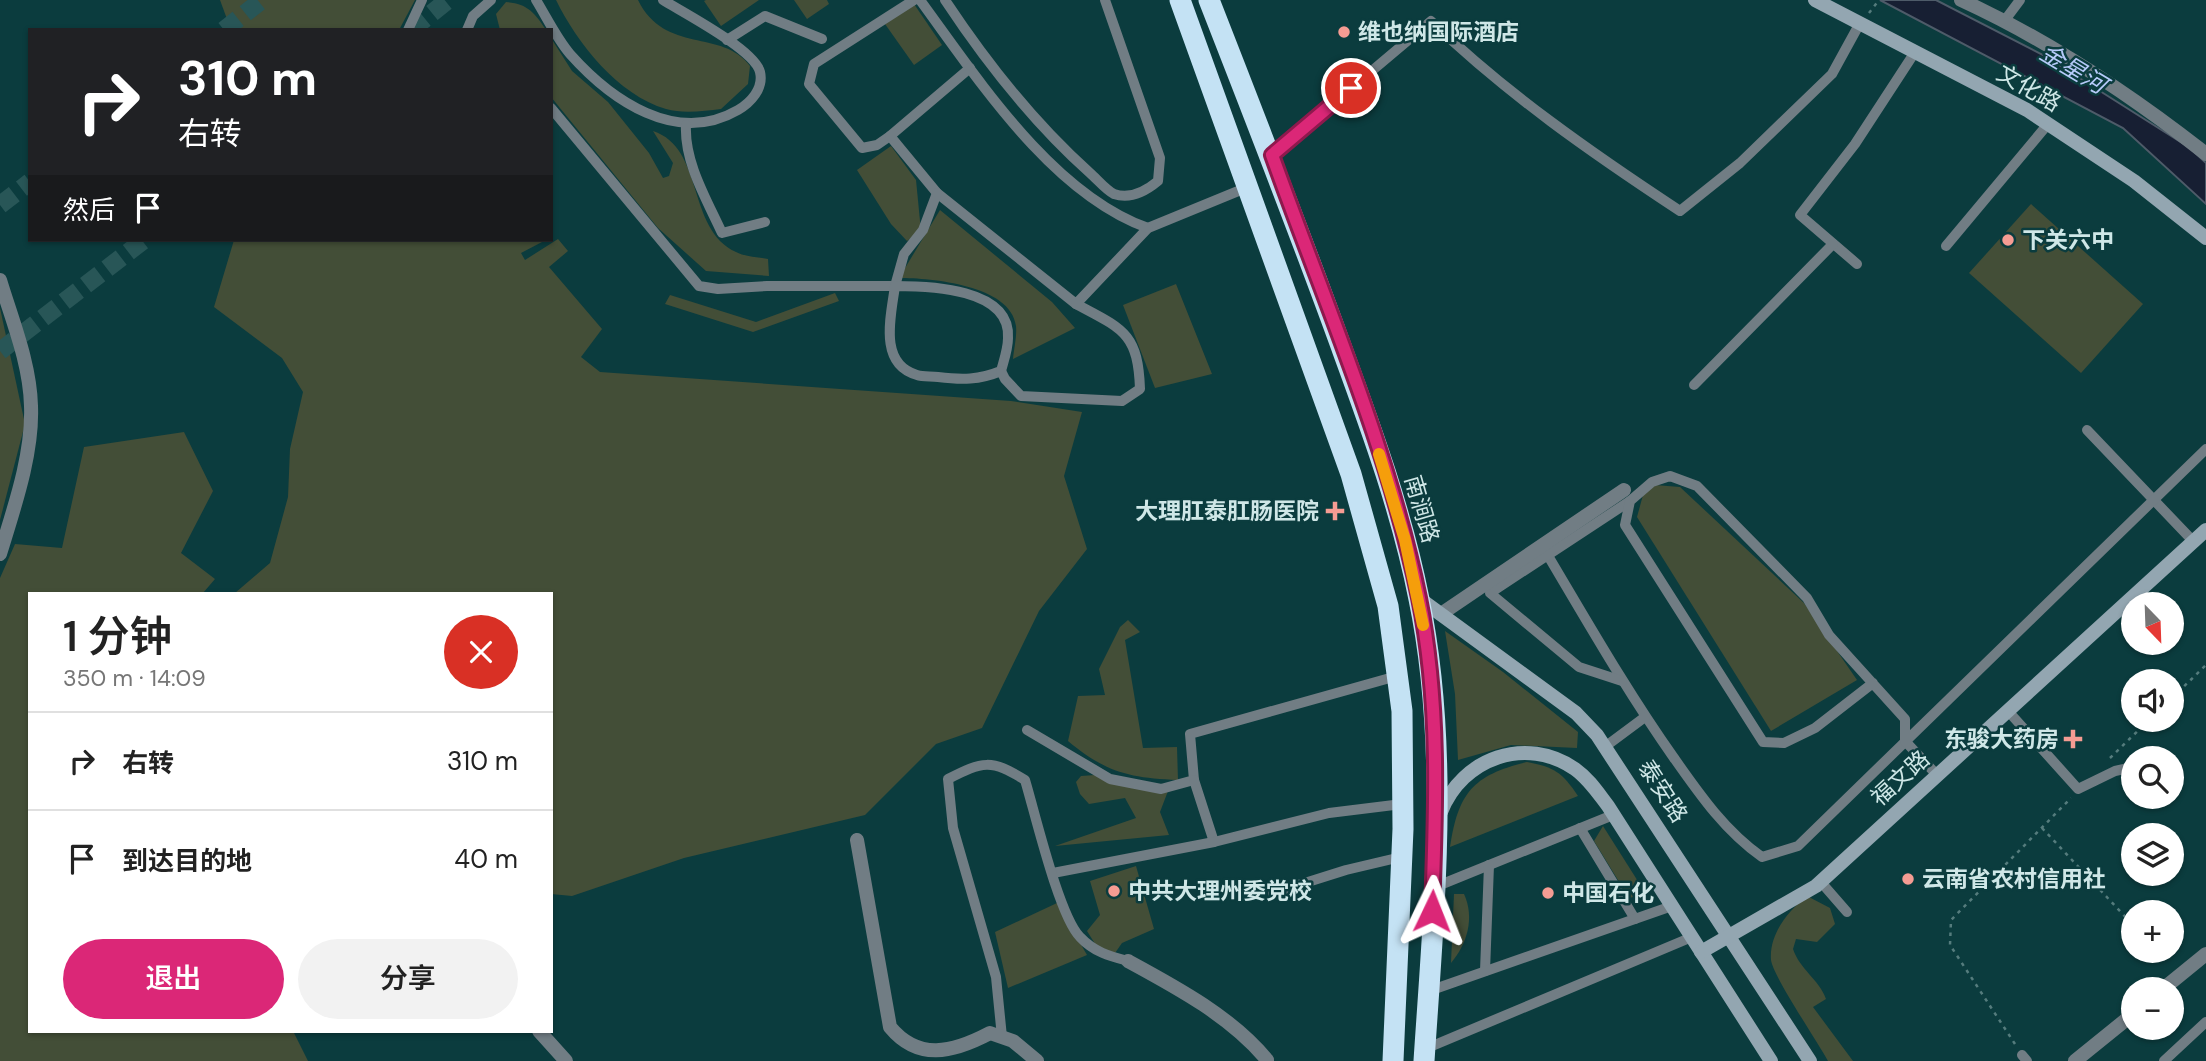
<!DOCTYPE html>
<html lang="zh">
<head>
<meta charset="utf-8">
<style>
  :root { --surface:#fff; --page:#f2f2f2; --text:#222; --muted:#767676; --line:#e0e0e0; --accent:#db2777 }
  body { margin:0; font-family:"DM Sans","Noto Sans SC",sans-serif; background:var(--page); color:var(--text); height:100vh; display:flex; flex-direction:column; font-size:26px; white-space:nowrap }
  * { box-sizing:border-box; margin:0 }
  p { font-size:23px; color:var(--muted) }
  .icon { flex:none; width:38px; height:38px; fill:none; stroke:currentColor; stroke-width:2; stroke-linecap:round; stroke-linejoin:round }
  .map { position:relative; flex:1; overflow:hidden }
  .side { position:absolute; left:28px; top:592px; width:525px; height:441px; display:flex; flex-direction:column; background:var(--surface); border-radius:0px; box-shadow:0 2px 5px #0004 }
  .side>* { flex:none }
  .banner { position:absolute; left:28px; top:28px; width:525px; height:214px; border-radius:0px; box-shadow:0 2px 5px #0004; background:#202124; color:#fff; overflow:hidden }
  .needle { width:46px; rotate:157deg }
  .fabs { position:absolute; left:2121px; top:592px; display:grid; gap:14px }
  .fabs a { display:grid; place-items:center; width:63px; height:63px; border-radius:50%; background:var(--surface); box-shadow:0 2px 5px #0004; font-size:35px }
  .pin { position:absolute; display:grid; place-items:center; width:60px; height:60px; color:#fff; margin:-30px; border:4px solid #fff; border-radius:50%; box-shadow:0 2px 7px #0007 }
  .me { position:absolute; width:77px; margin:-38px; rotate:2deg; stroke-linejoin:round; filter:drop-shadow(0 0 5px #0008) }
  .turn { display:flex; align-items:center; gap:24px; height:147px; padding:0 35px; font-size:32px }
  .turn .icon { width:91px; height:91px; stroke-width:2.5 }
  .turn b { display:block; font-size:49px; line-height:60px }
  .then { display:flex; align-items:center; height:66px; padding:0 35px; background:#0003; gap:14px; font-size:26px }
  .round { display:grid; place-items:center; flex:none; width:74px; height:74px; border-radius:37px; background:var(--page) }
  .headline { display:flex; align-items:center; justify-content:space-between; height:119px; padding:0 35px }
  h1 { font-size:42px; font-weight:600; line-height:52px }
  .action { display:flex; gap:14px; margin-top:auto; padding:14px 35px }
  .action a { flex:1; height:80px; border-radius:42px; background:var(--accent); color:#fff; font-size:28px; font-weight:600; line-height:80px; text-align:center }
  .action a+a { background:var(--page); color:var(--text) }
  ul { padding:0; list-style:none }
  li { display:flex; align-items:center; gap:21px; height:98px; padding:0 35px; border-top:2px solid var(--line) }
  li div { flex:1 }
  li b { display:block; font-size:26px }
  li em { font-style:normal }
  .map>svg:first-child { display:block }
  .green { fill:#434e37 }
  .water { fill:#171f33; stroke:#4e5b69; stroke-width:2 }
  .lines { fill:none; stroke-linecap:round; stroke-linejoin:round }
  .primary-tunnel { stroke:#285657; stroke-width:18; stroke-dasharray:18 9; stroke-linecap:butt }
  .path { stroke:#557c7d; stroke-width:2.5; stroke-dasharray:3.5 5; stroke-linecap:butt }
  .lane { stroke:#717d84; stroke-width:10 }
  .street { stroke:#717d84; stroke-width:14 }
  .secondary { stroke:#93a6b1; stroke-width:14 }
  .highway { stroke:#c4e2f4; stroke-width:21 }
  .route-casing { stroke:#8e194d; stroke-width:18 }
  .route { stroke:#db2777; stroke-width:12 }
  .slow { stroke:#f59e0b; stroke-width:12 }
  .poi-dot { fill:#f59c93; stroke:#0b3c3e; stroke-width:2.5 }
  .labels { text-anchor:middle; stroke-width:5; stroke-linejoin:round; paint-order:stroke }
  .poi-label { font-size:23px; font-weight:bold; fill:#cfe7e7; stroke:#0b3c3e; text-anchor:start }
  .street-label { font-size:23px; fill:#cfe7e7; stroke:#0b3c3e }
  .water-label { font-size:24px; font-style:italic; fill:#b6caf9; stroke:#0b3c3e }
</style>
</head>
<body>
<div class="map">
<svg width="2206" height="1061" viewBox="0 0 2206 1061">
  <rect width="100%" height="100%" fill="#0b3c3e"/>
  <g class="green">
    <polygon points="220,0 415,0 399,30 231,30"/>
    <path d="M556 0H638C665 55 722 28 750 66L748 84 721 109C704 111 683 114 666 109 618 95 577 43 556 0Z"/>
    <polygon points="706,0 759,0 721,26 704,1"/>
    <polygon points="794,0 827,0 829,4 807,19"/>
    <path d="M506 2C527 3 535 13 546 30H500L496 14Z"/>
    <polygon points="914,4 942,45 914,65 885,24"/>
    <path d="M551 38 572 71 608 102 649 153 663 178 669 176 673 163 653 131C705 148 686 229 736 252 745 257 759 257 768 259L769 276 706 271 658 228 551 97Z"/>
    <polygon points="891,146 916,180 921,231 907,241 891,224 857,170"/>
    <polygon points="2031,204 2143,304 2081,373 1969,273"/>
    <path d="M940 210 1052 302 1075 328 1013 359C1014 349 1017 336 1016 326 1011 285 931 278 899 278Z"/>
    <polygon points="558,239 568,251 549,267 602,329 581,357 600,372 1011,401 1082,412 1064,476 1087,549 1039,611 982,728 936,744 865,815 684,858 572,896 551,894 551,593 235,593 270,563 288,497 290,449 303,392 282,358 214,307 234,240 541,240 542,242 521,253 525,260"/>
    <polygon points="1176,284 1212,374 1155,388 1123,305"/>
    <polygon points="835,293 839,301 753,332 665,304 670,295 756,322"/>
    <polygon points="0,308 25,424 0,520"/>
    <polygon points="184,432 213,491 181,553 215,579 203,593 30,593 30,1031 293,1031 308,1061 0,1061 0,578 15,544 62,548 84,447"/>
    <polygon points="1655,485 1680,487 1804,603 1857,680 1771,731 1637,517 1643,495"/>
    <path d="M1128 620 1140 632 1125 640 1143 748 1177 747 1178 780C1129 778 1105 772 1068 741L1078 696 1105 695 1099 669 1120 627Z"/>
    <polygon points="1445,631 1503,672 1578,732 1577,748 1511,745 1458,760 1455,694"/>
    <path d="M1527 762C1554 767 1562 772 1578 796L1450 847C1458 793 1473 775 1527 762Z"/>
    <polygon points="1095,775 1164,793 1168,791 1160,812 1169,835 1055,846 1136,818 1125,798 1089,804 1080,794 1076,782 1081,776"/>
    <polygon points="1603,826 1646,894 1629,898 1594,841"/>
    <polygon points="1136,866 1154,929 1122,943 1115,953 1097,947 1087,931 1100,915 1090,881"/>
    <path d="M1454 894H1464C1475 918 1467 944 1451 963Z"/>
    <path d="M1807 896 1830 908 1835 924 1817 942 1796 939 1793 949C1800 970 1819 979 1826 999L1813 1007 1853 1061H1828C1817 1041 1773 976 1771 960 1769 934 1788 911 1807 896Z"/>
    <polygon points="1057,903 1087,955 1008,988 995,932"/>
  </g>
  <polygon class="water" points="1880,0 1936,0 2043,55 2190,148 2206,163 2206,204 2123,128"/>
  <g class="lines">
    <g class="primary-tunnel">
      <polyline points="224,30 262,0"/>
      <polyline points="411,30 448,0"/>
      <polyline points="0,205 30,182"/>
      <polyline points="0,351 144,240"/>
    </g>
    <g class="path">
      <polyline points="1869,13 1879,0"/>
      <polyline points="2172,698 2206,665"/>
      <polyline points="2110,758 2150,719"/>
      <polyline points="2042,828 2133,925"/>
      <polyline points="2015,1044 1950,945 1951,920 2071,798"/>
    </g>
    <g class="lane">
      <path d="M536 0C547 18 557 39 570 54 611 100 676 146 738 110 750 103 764 89 760 72 755 50 684 13 663 0"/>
      <polyline points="914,0 814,64 809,84 862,148 877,145 890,136 937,193 1076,304 1148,228 1248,187"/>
      <path d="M920 0C978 79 1052 194 1148 228"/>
      <path d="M945 0C986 62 1034 123 1090 173 1097 179 1106 190 1114 194 1131 200 1146 191 1158 181L1160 158 1105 0"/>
      <polyline points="2005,20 2020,0"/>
      <polyline points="408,30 422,0"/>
      <polyline points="467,30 473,16 491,0"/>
      <polyline points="727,40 765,16 822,39"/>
      <polyline points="551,108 699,286 718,289 767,286 895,286 904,254 923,230 937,193"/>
      <path d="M686 125C684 162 707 200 722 233L765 222"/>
      <polyline points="890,136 970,68"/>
      <path d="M1272 155 1431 21C1507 94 1592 153 1680 211L1740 163 1832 74 1860 23"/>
      <polyline points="1946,246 2048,124"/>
      <polyline points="1857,264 1800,215 1855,144 1915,52"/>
      <path d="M895 286C929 286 1011 288 1008 338 1008 349 1004 360 1001 371 979 380 962 380 938 377 931 376 923 377 917 375 878 364 891 316 895 286Z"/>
      <path d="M1001 371 1005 379 1021 396 1122 401 1140 389C1138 333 1123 329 1076 304"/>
      <polyline points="1694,385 1833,244"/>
      <polyline points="2087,430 2193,541"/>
      <path d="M1547 554C1588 623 1628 693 1674 758 1700 795 1725 831 1762 857L1798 846 2206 449"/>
      <polyline points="1622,681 1579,667 1490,593 1630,501"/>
      <polyline points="1873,683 1815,728 1784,743 1763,742 1625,525 1630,501 1652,482 1670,476 1697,486 1807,598 1829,635 1905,719 1905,741 1937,775"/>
      <polyline points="2008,711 2078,789 2115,771 2133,767"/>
      <polyline points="1027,730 1110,779 1161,789 1194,780 1190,734 1397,676"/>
      <polyline points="1606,746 1645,717"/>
      <polyline points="1194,780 1214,842"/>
      <polyline points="1580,828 1635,919"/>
      <polyline points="1053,873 1214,842 1329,813 1402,804"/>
      <polyline points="1820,881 1847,912"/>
      <polyline points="1435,887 1613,815"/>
      <polyline points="1273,893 1346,870 1401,857"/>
      <polyline points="1485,971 1489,865"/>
      <polyline points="1429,991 1672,906"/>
      <path d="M1002 1037 996 977 953 828 948 779C983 761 991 759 1025 780 1035 813 1059 916 1080 937 1094 952 1109 956 1128 961"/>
      <polyline points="1425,1049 1692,937"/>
      <polyline points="2022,1055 2027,1061"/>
      <polyline points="2164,1061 2206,1022"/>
    </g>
    <g class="street">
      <path d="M1961 0C2048 40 2131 95 2206 154"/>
      <path d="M0 280C12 320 30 363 31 406 33 454 14 508 0 554"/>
      <polyline points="1441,614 1624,490"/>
      <path d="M857 840 890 1027C918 1061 952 1053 990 1033L1013 1041 1037 1061"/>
      <path d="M1128 961C1176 987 1232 1017 1267 1060"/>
      <polyline points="2163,989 2206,954"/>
      <polyline points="539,1031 566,1061"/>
      <polyline points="2075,1061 2133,1014"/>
    </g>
    <g class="secondary">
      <polyline points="1815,0 2027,110 2134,181 2206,238"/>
      <polyline points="1420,599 1576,713 1597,735 1810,1061"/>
      <path d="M1441 812C1462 758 1526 735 1575 769 1589 779 1598 793 1608 806L1771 1061"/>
      <polyline points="1701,952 1816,886 2206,530"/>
    </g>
    <g class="highway">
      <polyline points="1180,0 1351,474 1388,606 1402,711 1403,829 1393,1061"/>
      <path d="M1209 0C1254 115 1299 230 1341 346 1371 428 1402 512 1419 599 1450 749 1434 909 1424 1061"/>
    </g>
  </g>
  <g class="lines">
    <defs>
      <path id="route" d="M1351 88 1272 155C1324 301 1388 446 1419 598 1440 701 1436 806 1432 911"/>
    </defs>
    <use href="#route" class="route-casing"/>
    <use href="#route" class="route"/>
    <polyline class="slow" points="1379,454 1405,540 1423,625"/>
  </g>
  <g class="poi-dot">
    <circle cx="1344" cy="32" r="7"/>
    <circle cx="2008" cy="240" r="7"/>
    <path d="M1331.5 500.5h7v7h7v7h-7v7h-7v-7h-7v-7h7z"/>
    <path d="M2069.5 728.5h7v7h7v7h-7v7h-7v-7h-7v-7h7z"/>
    <circle cx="1908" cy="879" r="7"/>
    <circle cx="1114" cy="891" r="7"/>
    <circle cx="1548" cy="893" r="7"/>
  </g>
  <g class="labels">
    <g class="poi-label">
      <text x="1358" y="40">维也纳国际酒店</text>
      <text x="2022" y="248">下关六中</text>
      <text x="1319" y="519" text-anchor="end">大理肛泰肛肠医院</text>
      <text x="2059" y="747" text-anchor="end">东骏大药房</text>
      <text x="1922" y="887">云南省农村信用社</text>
      <text x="1128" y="899">中共大理州委党校</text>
      <text x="1562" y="901">中国石化</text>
    </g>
    <g class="street-label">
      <text transform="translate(2029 88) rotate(30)" y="8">文化路</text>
      <text transform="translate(1422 509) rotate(74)" y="8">南涧路</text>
      <text transform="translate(1900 778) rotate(-42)" y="8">福文路</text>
      <text transform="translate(1663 791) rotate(57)" y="8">泰安路</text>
    </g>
    <g class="water-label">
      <text transform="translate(2073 69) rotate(31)" y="8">金星河</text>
    </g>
  </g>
</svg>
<div class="fabs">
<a><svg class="needle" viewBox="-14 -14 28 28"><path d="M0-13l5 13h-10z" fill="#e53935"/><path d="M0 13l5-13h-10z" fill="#767676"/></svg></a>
<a><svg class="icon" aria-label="sound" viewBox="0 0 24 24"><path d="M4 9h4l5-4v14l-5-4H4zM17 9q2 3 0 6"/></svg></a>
<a><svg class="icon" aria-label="search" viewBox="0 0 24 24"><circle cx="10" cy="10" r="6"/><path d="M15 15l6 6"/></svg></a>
<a><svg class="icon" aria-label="layers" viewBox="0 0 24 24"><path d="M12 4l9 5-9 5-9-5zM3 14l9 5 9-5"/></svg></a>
<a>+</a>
<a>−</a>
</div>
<div class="pin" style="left:1351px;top:88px;background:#d93025"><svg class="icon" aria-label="arrive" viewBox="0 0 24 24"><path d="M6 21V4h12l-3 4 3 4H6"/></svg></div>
<svg class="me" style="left:1432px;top:911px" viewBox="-20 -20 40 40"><path d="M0-17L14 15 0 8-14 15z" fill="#db2777" stroke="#fff" stroke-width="4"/></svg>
<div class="banner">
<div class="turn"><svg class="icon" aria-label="right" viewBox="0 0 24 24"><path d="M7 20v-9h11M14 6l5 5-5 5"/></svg><div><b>310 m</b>右转</div></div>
<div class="then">然后<svg class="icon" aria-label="arrive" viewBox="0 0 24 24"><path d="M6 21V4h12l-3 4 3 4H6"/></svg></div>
</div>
<section class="side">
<div class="headline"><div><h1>1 分钟</h1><p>350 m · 14:09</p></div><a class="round" style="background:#d93025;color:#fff"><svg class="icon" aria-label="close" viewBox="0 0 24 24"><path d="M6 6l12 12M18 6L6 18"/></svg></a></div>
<ul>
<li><svg class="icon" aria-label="right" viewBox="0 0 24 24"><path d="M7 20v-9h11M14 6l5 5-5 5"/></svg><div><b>右转</b></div><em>310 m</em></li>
<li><svg class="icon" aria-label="arrive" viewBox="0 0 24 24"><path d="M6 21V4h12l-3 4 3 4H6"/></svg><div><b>到达目的地</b></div><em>40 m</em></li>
</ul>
<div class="action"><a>退出</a><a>分享</a></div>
</section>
</div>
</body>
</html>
